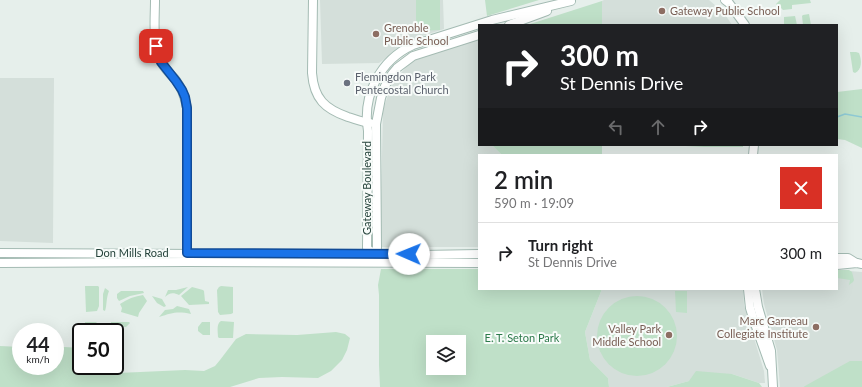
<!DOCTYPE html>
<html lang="en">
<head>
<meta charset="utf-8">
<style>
  :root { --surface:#fff; --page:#f2f2f2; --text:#202124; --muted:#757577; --line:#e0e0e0 }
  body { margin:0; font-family:Lato,sans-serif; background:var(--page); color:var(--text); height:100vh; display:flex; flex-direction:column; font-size:15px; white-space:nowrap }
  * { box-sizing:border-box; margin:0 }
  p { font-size:13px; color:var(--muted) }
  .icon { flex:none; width:22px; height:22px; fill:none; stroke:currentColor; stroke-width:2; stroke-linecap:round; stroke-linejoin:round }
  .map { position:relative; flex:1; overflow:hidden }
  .drawer { position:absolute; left:478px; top:154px; width:360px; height:136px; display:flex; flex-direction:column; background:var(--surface); border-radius:0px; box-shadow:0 4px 16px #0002 }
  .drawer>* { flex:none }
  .top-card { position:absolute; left:478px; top:24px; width:360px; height:122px; border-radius:0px; box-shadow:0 4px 16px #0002; background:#202124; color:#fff; overflow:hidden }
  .fabs { position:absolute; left:426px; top:335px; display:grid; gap:8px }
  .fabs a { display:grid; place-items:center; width:40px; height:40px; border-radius:0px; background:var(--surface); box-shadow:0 4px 16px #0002; font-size:20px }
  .speed { position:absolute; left:12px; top:323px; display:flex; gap:8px; font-size:20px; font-weight:700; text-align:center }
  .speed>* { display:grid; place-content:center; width:52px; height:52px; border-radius:50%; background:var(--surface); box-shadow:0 4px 16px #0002; line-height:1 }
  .speed small { font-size:10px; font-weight:400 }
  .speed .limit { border:2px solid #111; border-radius:6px; background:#fff; color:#111 }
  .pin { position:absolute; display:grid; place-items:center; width:34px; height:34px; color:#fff; margin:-17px; border-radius:8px; box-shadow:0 2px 6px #0006 }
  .me { position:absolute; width:44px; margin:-22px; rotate:271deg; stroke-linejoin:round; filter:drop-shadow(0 0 3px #0008) }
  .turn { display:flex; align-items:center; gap:14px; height:84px; padding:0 16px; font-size:18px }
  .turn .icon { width:52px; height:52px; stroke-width:2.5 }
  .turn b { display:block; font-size:28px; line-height:34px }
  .lanes { display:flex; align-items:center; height:38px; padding:0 16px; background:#0003; justify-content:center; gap:20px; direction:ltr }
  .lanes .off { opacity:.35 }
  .round { display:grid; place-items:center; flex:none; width:42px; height:42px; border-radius:0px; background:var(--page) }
  .summary { display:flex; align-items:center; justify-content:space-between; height:68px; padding:0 16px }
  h1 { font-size:24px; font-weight:600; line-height:30px }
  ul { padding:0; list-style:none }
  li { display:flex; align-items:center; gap:12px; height:60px; padding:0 16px; border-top:1px solid var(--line) }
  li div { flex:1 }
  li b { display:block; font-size:15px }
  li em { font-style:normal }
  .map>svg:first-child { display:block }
  .built { fill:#d4dfda }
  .green { fill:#bfe0c8; fill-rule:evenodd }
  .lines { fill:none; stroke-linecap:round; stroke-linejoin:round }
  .stream { stroke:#8ec9d4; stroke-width:1.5 }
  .secondary-casing { stroke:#a4bbb3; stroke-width:10 }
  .secondary { stroke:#fff; stroke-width:8 }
  .route-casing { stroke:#114b97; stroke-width:10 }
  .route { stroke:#1a73e8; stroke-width:7 }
  .education-dot { fill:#8d6e63; stroke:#f7fbf9; stroke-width:1.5 }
  .worship-dot { fill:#6b7280; stroke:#f7fbf9; stroke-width:1.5 }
  .labels { text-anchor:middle; stroke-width:4; stroke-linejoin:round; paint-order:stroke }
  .education-label { font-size:11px; fill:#785e54; stroke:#f7fbf9; text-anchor:start }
  .worship-label { font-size:11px; fill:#5b616d; stroke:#f7fbf9; text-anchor:start }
  .street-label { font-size:11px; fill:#24423a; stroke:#f7fbf9 }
  .park-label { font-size:11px; fill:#2d7a4b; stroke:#f7fbf9 }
</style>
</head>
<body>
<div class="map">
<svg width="862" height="387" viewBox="0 0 862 387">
  <rect width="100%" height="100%" fill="#e6efeb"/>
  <g class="built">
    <polygon points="320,0 443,0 444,29 416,38 401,47 379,63 322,64"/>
    <polygon points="604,0 709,0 724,13 732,25 602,25 602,1"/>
    <polygon points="479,40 479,145 492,145 502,155 479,155 479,247 380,247 383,110 392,83 411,62 451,46"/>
    <polygon points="0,78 54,78 53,243 0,241"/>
    <polygon points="837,270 862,272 862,361 803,387 780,387 777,350 764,304 762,289 837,289"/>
    <polygon points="602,289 743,289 744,305 764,371 765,383 759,383 732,374 689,381 667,387 609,387 608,378 590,360 585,332"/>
  </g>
  <g class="green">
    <polygon points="416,0 440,0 440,30 416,31"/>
    <polygon points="485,0 539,0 487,16"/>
    <polygon points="780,0 810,0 811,3 792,5 792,9 783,10 779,6 777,7 776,4"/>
    <polygon points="602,1 602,25 527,25"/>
    <polygon points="809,14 811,25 803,25 802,16 803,15"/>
    <polygon points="795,16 797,25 784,25 784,17"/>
    <path d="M850 52H856L859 53C862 60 862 70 855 73L853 72Z"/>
    <polygon points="862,89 862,148 845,140 837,139 837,92"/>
    <polygon points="492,145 615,145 602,146 602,155 502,155"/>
    <polygon points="667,145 743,145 743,147 704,147"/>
    <path d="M381 269H479V289H602L585 332 590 360 608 378 609 387H380L379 365V295L378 285ZM433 342H459V368H433Z"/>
    <polygon points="837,270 849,270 852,272 854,280 853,282 849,285 850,280 837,278"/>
    <polygon points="85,286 98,286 99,287 99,306 97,311 86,312"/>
    <polygon points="221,286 233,287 233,313 231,314 220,315 218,312 217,290 219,287"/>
    <path d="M188 287 179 295C173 292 169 293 165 297L168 290H176Z"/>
    <polygon points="192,287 203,290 204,291 205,301 209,302 209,304 189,305 181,296"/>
    <path d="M105 288 109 291C106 298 107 306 105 311L103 310V294Z"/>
    <polygon points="121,291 143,291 144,293 130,296 119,301 117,298 117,294"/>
    <polygon points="675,291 687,291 687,313 676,312"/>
    <path d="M143 295 147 301 139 313 138 317 121 312 122 308 120 304C127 299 135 296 143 295Z"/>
    <circle cx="637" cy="336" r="40"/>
    <polygon points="152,296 162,299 166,306 164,307 157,303"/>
    <path d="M177 306 189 309 191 314C177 311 172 313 159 317L165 310 173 309Z"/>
    <path d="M221 321 234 322 233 338H219L218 337C218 332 216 324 221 321Z"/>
    <polygon points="85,322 96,322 98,324 100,323 101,332 85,332"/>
    <polygon points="111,322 129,322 130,323 126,327 118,326 117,328 111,324"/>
    <polygon points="202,322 210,322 210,335 203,335 198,331 198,327"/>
    <polygon points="336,332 345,334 350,338 347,350 342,360 331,371 318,378 282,377 259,378 230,387 0,387 0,346 21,347 21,366 55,366 55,348 65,347 81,348 81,366 100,366 110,372 118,373 185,370 204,371 215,366 220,360 236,339 246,334 297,335"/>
    <polygon points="850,361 862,361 862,387 803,387"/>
    <polygon points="696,371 732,374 759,383 762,387 667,387 689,381"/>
  </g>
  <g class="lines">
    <polyline class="stream" points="837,117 845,114 862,117"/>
    <defs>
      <g id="secondary">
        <path d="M155 0C155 19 152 45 161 62 165 69 170 74 175 79 182 88 185 97 187 108V258"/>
        <path d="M313 0 312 73C314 99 325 109 348 117 355 119 362 122 370 123"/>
        <polyline points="725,0 729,3 745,25"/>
        <polyline points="509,25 547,11"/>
        <polyline points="753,155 754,145"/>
        <polyline points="0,253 422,255 479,254"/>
        <path d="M373 254 367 248 368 131C362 95 380 60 413 45L492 20 571 1"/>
        <polyline points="373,254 377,248 376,124 381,98 385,86 392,74 397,68 413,56 479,35"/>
        <polyline points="837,258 848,258 856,263"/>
        <polyline points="0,263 187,262 479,263"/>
        <polyline points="837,265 857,263 862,264"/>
        <polyline points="748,289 750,308 754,321 770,366"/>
        <polyline points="755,289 758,307 771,351 773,387"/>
      </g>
    </defs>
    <use href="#secondary" class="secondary-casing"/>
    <use href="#secondary" class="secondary"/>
  </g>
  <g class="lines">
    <defs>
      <polyline id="route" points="156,46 161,62 176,81 182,90 185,97 187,108 187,253 409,254"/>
    </defs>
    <use href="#route" class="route-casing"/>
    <use href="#route" class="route"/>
  </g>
  <g class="education-dot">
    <circle cx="662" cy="11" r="4"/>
    <circle cx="376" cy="34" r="4"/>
    <circle cx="816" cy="327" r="4"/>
    <circle cx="669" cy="335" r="4"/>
  </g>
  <circle class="worship-dot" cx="347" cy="83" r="4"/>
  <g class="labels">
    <g class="education-label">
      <text x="670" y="15">Gateway Public School</text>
      <text x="384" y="32">Grenoble<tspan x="384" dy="13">Public School</tspan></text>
      <text x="808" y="325" text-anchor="end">Marc Garneau<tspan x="808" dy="13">Collegiate Institute</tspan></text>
      <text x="661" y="333" text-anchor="end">Valley Park<tspan x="661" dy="13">Middle School</tspan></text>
    </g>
    <g class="worship-label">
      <text x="355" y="81">Flemingdon Park<tspan x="355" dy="13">Pentecostal Church</tspan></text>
    </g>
    <g class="street-label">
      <text transform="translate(367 188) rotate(-90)" y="4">Gateway Boulevard</text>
      <text x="132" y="257">Don Mills Road</text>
    </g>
    <g class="park-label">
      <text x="522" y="342">E. T. Seton Park</text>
    </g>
  </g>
</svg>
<div class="fabs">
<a><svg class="icon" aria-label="layers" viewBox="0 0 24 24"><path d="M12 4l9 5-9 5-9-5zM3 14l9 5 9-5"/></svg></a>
</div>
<div class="speed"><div>44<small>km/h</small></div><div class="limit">50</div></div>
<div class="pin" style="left:156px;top:46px;background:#d93025"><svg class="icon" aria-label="arrive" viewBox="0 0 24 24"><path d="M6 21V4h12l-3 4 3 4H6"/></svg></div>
<svg class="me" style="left:409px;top:254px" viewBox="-20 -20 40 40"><circle r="19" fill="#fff"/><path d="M0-13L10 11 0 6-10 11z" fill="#1a73e8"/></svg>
<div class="top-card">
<div class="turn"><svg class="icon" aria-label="right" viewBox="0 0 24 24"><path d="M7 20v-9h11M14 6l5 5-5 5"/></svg><div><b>300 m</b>St Dennis Drive</div></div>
<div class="lanes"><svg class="icon off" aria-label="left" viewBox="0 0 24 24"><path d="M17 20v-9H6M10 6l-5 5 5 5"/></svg><svg class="icon off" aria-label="ahead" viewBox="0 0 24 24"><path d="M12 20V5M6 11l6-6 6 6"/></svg><svg class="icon" aria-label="right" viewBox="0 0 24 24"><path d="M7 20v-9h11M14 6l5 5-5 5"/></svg></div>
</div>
<section class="drawer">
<div class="summary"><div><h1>2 min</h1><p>590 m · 19:09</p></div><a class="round" style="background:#d93025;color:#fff"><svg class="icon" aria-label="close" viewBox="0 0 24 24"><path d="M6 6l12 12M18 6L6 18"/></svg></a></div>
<ul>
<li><svg class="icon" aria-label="right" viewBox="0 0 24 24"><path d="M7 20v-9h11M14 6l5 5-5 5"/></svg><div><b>Turn right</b><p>St Dennis Drive</p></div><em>300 m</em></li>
</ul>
</section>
</div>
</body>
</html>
